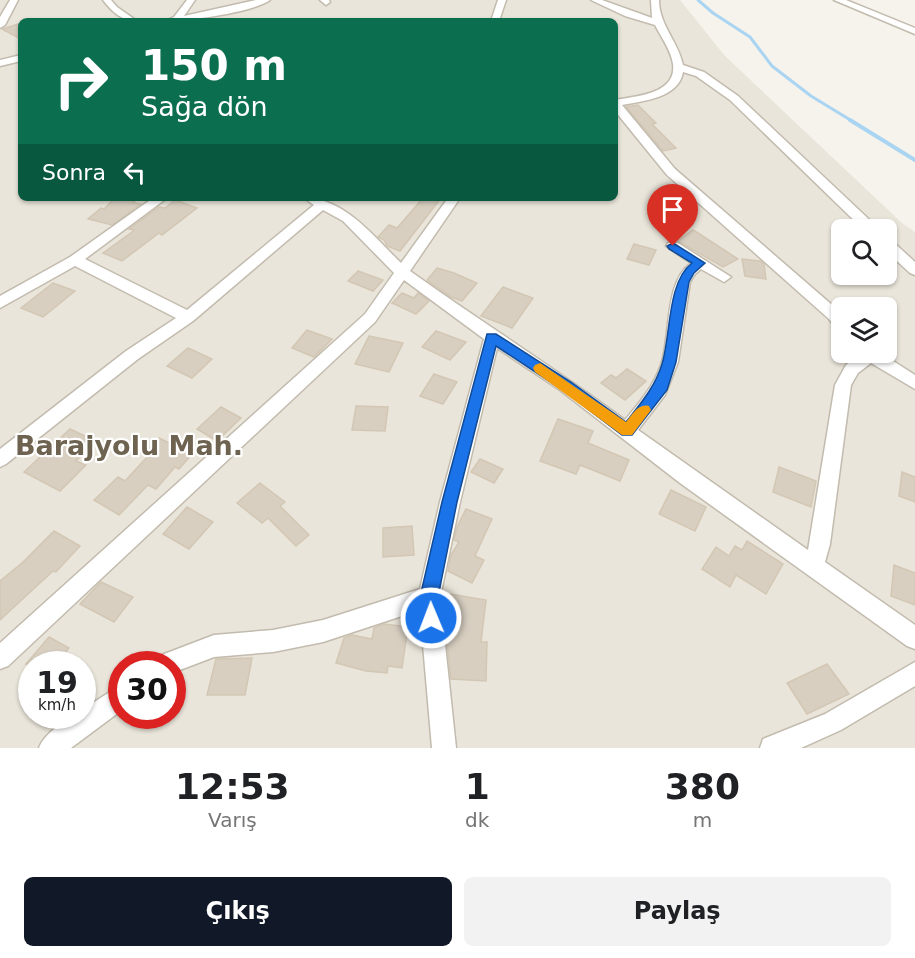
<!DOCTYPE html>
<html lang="tr">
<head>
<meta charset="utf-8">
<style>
  :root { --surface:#fff; --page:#f2f2f2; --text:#202124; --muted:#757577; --accent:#111827 }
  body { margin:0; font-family:"DejaVu Sans",sans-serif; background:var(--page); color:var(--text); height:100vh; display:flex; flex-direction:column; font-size:22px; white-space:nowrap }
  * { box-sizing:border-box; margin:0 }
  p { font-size:20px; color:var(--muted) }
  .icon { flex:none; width:33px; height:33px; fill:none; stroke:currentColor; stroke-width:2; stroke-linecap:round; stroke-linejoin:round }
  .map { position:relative; height:748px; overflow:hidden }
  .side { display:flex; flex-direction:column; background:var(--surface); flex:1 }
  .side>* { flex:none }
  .hud { position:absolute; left:18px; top:18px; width:600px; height:183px; border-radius:9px; box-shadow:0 2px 4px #0004; background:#0b6e4f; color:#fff; overflow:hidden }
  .tools { position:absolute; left:831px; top:219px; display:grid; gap:12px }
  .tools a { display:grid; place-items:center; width:66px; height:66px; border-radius:9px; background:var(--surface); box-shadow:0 2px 4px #0004; font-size:30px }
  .speed { position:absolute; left:18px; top:651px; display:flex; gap:12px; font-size:30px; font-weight:700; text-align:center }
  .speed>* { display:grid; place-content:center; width:78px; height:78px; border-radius:50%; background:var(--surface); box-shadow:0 2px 4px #0004; line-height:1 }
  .speed small { font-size:15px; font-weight:400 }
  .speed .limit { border:9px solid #d22; background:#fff; color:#111 }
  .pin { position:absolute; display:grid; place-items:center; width:51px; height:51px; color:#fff; margin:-62px -26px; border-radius:50% 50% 50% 0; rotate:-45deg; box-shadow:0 0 6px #0007 }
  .pin .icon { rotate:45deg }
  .me { position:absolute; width:66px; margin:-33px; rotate:359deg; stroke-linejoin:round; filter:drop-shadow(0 0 4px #0008) }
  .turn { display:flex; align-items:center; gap:21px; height:126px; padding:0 24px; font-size:27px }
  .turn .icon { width:78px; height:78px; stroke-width:2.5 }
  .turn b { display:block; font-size:42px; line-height:51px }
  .then { display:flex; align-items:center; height:57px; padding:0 24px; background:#0003; gap:12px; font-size:22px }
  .eta { display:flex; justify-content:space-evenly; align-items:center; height:102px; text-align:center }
  .eta b { font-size:36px; font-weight:600; line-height:42px }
  .cta { display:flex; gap:12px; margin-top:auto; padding:12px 24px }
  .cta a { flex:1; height:69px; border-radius:9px; background:var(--accent); color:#fff; font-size:24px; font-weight:600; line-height:69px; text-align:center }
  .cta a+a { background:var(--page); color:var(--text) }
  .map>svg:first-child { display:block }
  .residential { fill:#eae5da; fill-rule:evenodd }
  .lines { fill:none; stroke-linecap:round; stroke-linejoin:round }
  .stream-far1 { stroke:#a9d4f2; stroke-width:3 }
  .stream { stroke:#a9d4f2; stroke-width:4 }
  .building { fill:#d8cfc1; stroke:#d3c7b4; stroke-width:1.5 }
  .minor-casing { stroke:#c2bbae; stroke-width:3 }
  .minor { fill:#fff; fill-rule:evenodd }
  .route { fill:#1a73e8; stroke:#114b97; stroke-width:1.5 }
  .slow { fill:#f59e0b }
  .labels { text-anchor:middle; stroke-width:4.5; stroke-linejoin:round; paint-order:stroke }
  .district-label { font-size:27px; font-weight:bold; fill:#6e6250; stroke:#fff }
</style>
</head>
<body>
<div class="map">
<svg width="915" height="748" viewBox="0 0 915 748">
  <rect width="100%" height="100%" fill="#f6f3ec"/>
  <path class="residential" d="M0 0H680L725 56 902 223 915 232V748H0ZM21 21H615V198H21ZM842 230H886V274H842ZM842 308H886V352H842ZM32 664H82V716H32ZM122 664H172V716H122Z"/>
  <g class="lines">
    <polyline class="stream-far1" points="698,0 713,13 750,37 772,66 811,96 852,121"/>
    <polyline class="stream" points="850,120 915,160"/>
  </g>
  <g class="building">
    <polygon points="21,23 21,39 2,29 3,29"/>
    <polygon points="638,105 656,123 652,124 676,148 663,151 626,107"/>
    <polygon points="115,198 138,198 133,203 141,204 112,225 88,219 101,208 104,209"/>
    <polygon points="423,198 441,198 400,251 387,246 384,240 378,237 389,225 397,228"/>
    <polygon points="175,200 197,208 162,235 159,233 122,261 103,253 132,232 134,230 129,229 159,207 165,208"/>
    <polygon points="693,230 698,233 738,259 723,267 678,241"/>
    <polygon points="634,244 656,250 649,265 627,259"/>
    <polygon points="742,259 760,261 764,264 766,279 745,276"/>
    <polygon points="437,268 454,273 477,283 462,301 451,297 427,280"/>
    <polygon points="358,271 383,280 373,291 348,281"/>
    <polygon points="53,283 75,291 43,317 21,308"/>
    <polygon points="503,287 533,298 512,328 481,316"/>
    <polygon points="402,293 414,298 418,293 429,301 416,314 392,303"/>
    <polygon points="307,330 332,339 314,357 292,348"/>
    <polygon points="436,331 466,342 450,360 422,347"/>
    <polygon points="369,336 403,343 389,372 355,364"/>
    <polygon points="188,348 212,359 192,378 167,366"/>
    <polygon points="627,369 646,381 625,400 601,383 611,375 616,378"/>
    <polygon points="434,374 457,382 443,404 420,396"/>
    <polygon points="356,406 388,407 385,431 352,430"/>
    <polygon points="221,407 241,418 217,441 197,429"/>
    <polygon points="558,419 593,431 588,443 629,460 620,481 580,465 576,474 540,461"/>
    <polygon points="70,429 96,441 76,461 86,465 60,491 24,472"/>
    <polygon points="159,438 192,454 179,469 175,467 156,489 148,485 119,515 94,500 118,477 125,481 148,456 144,454"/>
    <polygon points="480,459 503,469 494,483 471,472"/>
    <polygon points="779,467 816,481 811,507 773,492"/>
    <polygon points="902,472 915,477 915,502 899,496"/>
    <polygon points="260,483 285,502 280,506 309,535 296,546 268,518 262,523 237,503"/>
    <polygon points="671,490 706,507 695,531 659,514"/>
    <polygon points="187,507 213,522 189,549 163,534"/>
    <polygon points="466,509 492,519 475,556 484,560 472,583 448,571 451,555 459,542 454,540 457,527"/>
    <polygon points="412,526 414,555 383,557 383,528"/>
    <polygon points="54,531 80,546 56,572 53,571 0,620 0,581 22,563"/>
    <polygon points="747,541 783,564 766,594 736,575 730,587 702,569 716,547 729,556 735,546 742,550"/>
    <polygon points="894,565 915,573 915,605 891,596"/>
    <polygon points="101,582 133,597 114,622 80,604"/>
    <polygon points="450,594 486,600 481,642 487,642 486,681 451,679 445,624"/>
    <polygon points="384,624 408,627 402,668 388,666 387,673 366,671 336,663 344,638 352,635 372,639 374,628"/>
    <polygon points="49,637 69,648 56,664 26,664"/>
    <polygon points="252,658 245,695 207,695 216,659"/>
    <polygon points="827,664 849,694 807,714 787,683"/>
  </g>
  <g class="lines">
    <defs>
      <g id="minor">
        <polygon points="10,0 18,0 5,25 0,28 0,17"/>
        <path d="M103 0H111L117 7 137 21C122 21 112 12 103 0Z"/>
        <path d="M187 0H195L184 16 256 0H270C251 13 188 21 165 21L174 17Z"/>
        <polygon points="320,0 329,0 330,2 326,5"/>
        <polygon points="498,0 506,0 499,21 491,21"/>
        <path d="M591 0H602L652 18 651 0H659C659 25 678 41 683 65L704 72 738 96 877 227 878 230H864L730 100 696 76 683 72C679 98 643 101 622 105L675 169 839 311 842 314V330L837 329 829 319 667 175 615 111V100C636 96 677 94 673 64 671 50 661 37 655 25L625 16Z"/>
        <polygon points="834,0 846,0 915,28 915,34"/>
        <polygon points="21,55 21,61 0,66 0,60"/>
        <path d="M153 198H167L85 259 187 310 314 205 304 198C345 198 373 236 401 263L448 198H460L410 271C481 322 555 368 625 420 640 402 653 387 661 365 671 336 664 282 691 263L666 246 668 243H678L731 277 724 282 701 269 695 274 690 282 678 362 665 395 638 430 808 550 835 385 846 365 859 355 858 352H879L915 375V389L871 363 858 373 851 385 830 544 825 562 915 625V649L907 646 680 483 560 390 497 348 460 502 440 597 456 748H432L420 610 323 642 273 652 214 657 172 673V664H156L159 656 214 635 273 630 323 620 420 589 440 502 484 339 404 280 375 322 8 666 0 669V643L365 314 394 273 343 221 323 210 193 321 138 359 6 464 0 467V449L126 351 176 318 75 266 0 308V296L70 257Z"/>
        <polygon points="886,239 891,240 915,262 915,275 910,273 886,251"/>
        <polygon points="915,662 915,686 841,730 801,748 760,748 763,739 825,714"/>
        <path d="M122 684V710L71 748H39C44 734 68 716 82 716V710Z"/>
      </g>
    </defs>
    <use href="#minor" class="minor-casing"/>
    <use href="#minor" class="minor"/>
  </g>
  <path class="route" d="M673 243 705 263 694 273 689 282 676 362 667 390 632 435H622L561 389 496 346 457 502 438 597 440 618 437 625 431 627 425 625 420 597 442 502 487 334H496L571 382 626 422C641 403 655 387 662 364 671 335 667 282 692 263L669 249 667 246Z"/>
  <path class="slow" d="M540 363 626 422C632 415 638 403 649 406L651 410 632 435H622L535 372 533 368 535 365Z"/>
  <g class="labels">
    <g class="district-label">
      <text x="129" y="455">Barajyolu Mah.</text>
    </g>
  </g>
</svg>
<div class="tools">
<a><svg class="icon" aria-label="search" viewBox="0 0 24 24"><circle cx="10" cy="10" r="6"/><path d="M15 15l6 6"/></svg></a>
<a><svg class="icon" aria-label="layers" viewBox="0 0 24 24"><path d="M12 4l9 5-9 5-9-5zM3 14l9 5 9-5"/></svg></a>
</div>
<div class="speed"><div>19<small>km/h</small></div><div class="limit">30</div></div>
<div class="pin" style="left:673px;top:246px;background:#d93025"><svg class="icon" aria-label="arrive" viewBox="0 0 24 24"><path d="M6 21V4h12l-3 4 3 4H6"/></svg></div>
<svg class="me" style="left:431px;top:618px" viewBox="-20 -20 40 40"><circle r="17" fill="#1a73e8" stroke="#fff" stroke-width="3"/><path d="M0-11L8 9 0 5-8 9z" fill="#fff"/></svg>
<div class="hud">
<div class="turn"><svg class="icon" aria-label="right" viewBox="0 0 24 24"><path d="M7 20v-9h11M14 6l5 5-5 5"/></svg><div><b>150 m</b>Sağa dön</div></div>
<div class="then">Sonra<svg class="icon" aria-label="left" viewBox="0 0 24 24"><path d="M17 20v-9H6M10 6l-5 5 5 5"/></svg></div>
</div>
</div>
<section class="side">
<div class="eta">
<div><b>12:53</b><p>Varış</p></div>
<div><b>1</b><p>dk</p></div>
<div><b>380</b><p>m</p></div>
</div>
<div class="cta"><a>Çıkış</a><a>Paylaş</a></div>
</section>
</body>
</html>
